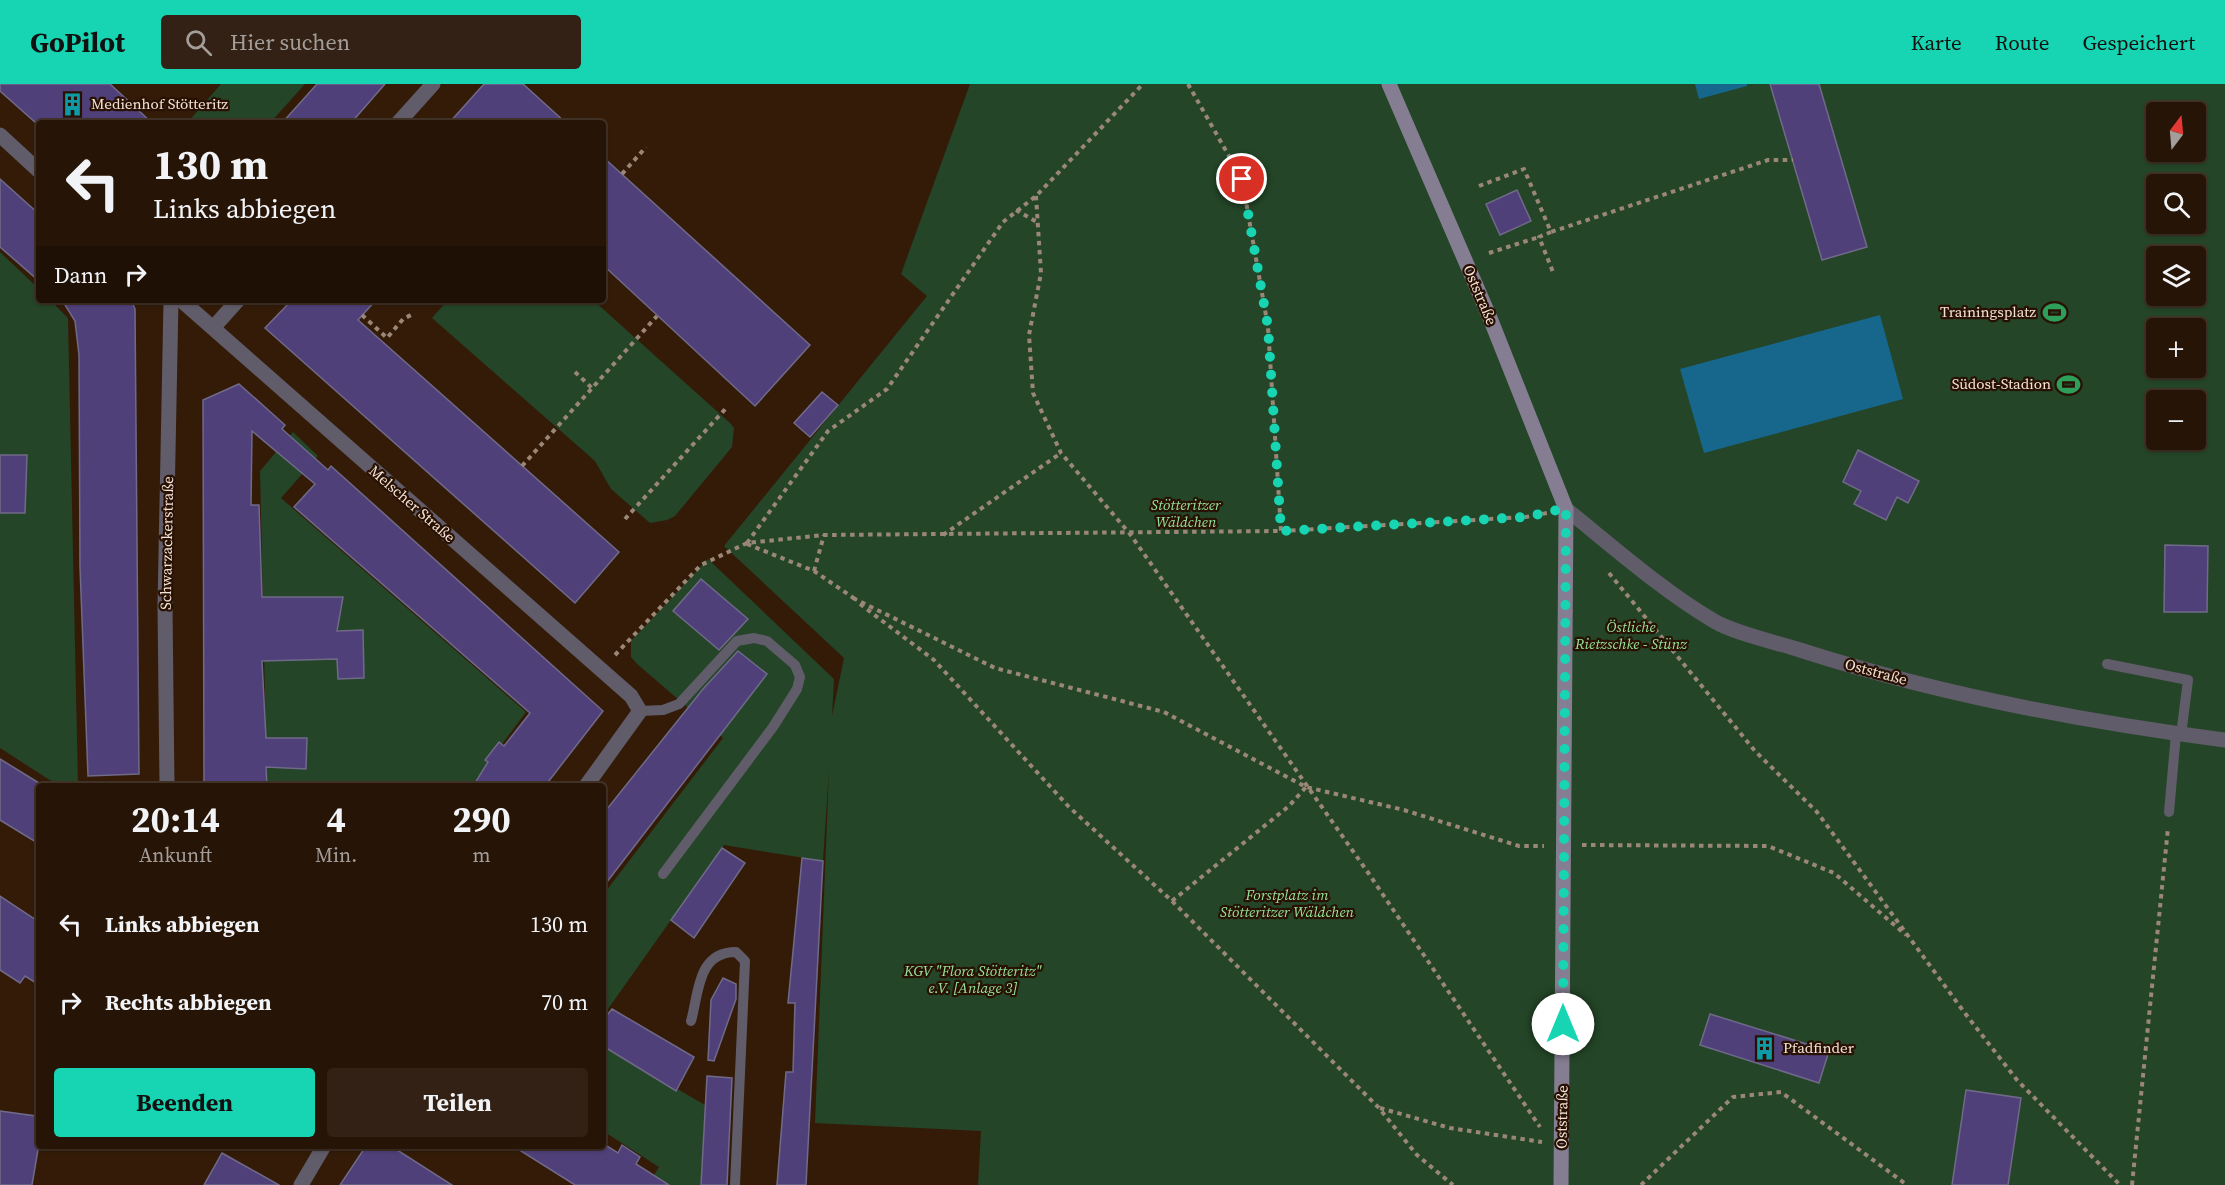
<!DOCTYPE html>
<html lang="de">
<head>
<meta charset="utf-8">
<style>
  :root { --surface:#261406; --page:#322114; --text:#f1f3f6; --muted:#a49e9b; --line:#423328; --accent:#17d5b2 }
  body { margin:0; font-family:"Source Serif 4",serif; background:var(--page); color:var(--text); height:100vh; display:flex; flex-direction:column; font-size:22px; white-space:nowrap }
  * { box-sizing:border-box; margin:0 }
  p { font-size:20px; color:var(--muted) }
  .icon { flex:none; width:33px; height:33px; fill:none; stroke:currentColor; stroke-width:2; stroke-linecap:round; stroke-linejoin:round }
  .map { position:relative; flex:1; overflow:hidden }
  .drawer { position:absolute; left:36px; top:699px; width:570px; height:366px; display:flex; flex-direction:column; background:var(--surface); border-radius:6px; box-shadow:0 2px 4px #0004,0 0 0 2px var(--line) }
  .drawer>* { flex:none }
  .top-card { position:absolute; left:36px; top:36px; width:570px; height:183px; border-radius:6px; box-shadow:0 2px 4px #0004,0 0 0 2px var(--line); background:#261406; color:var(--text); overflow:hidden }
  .needle { width:39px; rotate:16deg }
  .tools { position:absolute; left:2146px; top:18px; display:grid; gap:12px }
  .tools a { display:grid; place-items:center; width:60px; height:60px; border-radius:6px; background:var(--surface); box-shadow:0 2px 4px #0004,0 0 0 2px var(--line); font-size:30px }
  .pin { position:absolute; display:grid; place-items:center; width:51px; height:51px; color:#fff; margin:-26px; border:3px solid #fff; border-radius:50%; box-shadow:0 2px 6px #0007 }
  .me { position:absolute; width:66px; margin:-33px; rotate:0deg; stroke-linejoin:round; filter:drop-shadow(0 0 4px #0008) }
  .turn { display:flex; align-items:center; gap:21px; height:126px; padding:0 18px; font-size:27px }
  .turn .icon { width:78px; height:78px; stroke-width:2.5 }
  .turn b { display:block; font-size:42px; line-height:51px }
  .then { display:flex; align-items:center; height:57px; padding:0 18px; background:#0003; gap:12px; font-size:22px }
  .eta { display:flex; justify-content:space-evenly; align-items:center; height:102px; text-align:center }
  .eta b { font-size:36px; font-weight:700; line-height:42px }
  .button { display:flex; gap:12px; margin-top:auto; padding:12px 18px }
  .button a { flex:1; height:69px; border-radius:6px; background:var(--accent); color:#111; font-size:24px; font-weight:700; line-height:69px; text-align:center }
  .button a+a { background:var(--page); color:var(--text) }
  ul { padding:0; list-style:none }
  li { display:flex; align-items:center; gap:18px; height:78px; padding:0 18px }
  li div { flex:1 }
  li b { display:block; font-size:22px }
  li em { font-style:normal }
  header { display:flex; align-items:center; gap:36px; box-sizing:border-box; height:84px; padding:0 30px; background:var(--accent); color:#111 }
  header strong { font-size:28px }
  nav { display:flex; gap:33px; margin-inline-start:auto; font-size:21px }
  .search { width:420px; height:54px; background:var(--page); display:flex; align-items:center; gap:15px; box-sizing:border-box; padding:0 21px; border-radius:6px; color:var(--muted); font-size:22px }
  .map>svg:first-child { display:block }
  .green { fill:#244527; fill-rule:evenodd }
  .water { fill:#17678d }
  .building { fill:#50407a; stroke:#706a89; stroke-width:1.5 }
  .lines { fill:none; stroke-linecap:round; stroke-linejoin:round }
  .path { stroke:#9b8778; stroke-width:4; stroke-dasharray:4.5 4.5; stroke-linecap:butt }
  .lane { stroke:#615c69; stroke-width:10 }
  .street { stroke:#615c69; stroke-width:15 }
  .secondary { stroke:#857d92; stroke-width:15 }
  .route { stroke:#17d5b2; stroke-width:10; stroke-dasharray:0 18 }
  .labels { text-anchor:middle; stroke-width:4.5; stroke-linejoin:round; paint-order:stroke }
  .poi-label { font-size:15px; fill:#f4e3d8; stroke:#281102; text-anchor:start }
  .street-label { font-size:15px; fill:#f4e3d8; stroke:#281102 }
  .park-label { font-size:15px; font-style:italic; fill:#96e39c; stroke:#281102 }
</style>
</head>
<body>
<header>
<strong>GoPilot</strong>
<div class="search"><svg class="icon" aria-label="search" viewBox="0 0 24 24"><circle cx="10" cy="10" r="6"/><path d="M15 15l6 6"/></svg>Hier suchen</div>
<nav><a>Karte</a><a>Route</a><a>Gespeichert</a></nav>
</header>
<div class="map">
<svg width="2225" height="1101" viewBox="0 0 2225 1101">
  <rect width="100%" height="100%" fill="#331b08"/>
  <g class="green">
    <polygon points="221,0 305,0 270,39 187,39"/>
    <path d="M970 0H2225V1101H978L981 1047 815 1039 829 686 823 777 724 761 603 932V811L723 654 636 579 631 573V557L708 475 834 595 832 632 844 574 724 462 927 212 901 190ZM2157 28H2196V68H2157ZM2157 100H2196V140H2157ZM2157 172H2196V212H2157ZM2157 244H2196V284H2157ZM2157 316H2196V356H2157Z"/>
    <polygon points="0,168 39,205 39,216 50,216 68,234 78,702 59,702 0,664"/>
    <polygon points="448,216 459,216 463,219 466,216 593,216 730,339 734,344 732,363 675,432 667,436 650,439 611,405 595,377 432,234"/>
    <polygon points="293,348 318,372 281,414 526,628 471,702 267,702 260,387"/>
    <polygon points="603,962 705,1021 701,1101 648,1101 659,1083 603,1047"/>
  </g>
  <g class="water">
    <polygon points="1695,0 1747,0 1747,2 1699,15"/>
    <polygon points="1880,231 1903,315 1704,369 1680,285"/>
  </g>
  <g class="building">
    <polygon points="0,0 110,0 152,39 36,39 0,7"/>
    <polygon points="317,0 385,0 351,39 282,39"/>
    <polygon points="484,0 523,0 566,39 449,39"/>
    <polygon points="1770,0 1819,0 1867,163 1822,176"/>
    <polygon points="603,73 810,261 755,322 603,181"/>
    <polygon points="0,95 39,130 39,197 0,163"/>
    <polygon points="1517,106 1531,137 1500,151 1486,120"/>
    <polygon points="62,216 131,216 135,225 139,690 88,692 80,483 79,271 75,237"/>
    <polygon points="292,216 376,216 358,236 619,468 575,519 265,244"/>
    <polygon points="239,300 285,341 282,345 328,386 331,382 603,627 545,702 473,702 488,678 485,676 499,658 504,662 530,629 294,423 315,400 252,347 251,421 259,421 262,513 343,513 337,547 363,546 364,594 338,595 337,575 262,577 266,654 307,654 306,685 266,683 267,702 204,702 203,316"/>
    <polygon points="822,308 838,321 810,353 794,339"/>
    <polygon points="1858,366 1919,397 1908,419 1897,413 1886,436 1854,420 1861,407 1843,398"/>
    <polygon points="0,371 27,371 25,429 0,429"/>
    <polygon points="2165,461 2208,462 2207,528 2164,528"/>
    <polygon points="701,495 748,535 719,566 673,527"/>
    <polygon points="738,567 767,590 603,803 603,730 703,605"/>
    <polygon points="0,675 39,699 39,760 0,736"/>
    <polygon points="722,764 745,779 694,854 671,836"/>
    <polygon points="802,774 823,777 806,1101 777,1101 786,988 793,988 795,919 788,919"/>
    <polygon points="0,812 39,838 39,901 25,892 20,899 0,886"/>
    <polygon points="723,894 736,900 736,915 714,977 708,976 711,916"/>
    <polygon points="612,925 694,973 676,1007 603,962 603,936"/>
    <polygon points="1710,930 1829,967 1819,999 1700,961"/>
    <polygon points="707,992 732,994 727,1101 701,1101"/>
    <polygon points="1966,1006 2021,1014 2008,1101 1952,1101"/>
    <polygon points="0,1027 36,1032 39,1060 32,1101 0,1101"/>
    <polygon points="622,1061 640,1073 636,1080 669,1101 575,1101 513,1062 607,1062 618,1069"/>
    <polygon points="366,1062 391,1062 452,1101 340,1101"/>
    <polygon points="222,1069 279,1101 204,1101"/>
  </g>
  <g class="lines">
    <g class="path">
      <polyline points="1188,0 1242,95 1268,243 1281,447"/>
      <polyline points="622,90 646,63"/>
      <polyline points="1479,102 1524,85 1551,148 1768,76 1793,76"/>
      <polyline points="1036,112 1041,189 1029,251 1033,309 1061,369 1130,450 1369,790 1540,1043"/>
      <polyline points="1016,126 1037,138"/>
      <polyline points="1551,148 1539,153 1553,188"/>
      <polyline points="1489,169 1539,153"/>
      <polyline points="362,231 387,254 403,235 413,230"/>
      <polyline points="575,288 592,304"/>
      <polyline points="522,382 657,232"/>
      <polyline points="625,435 728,322"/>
      <polyline points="943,451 1061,369"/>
      <polyline points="747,459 828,347 887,305 1003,138 1036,112 1143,0"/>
      <polyline points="747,460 814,487 855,515"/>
      <polyline points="814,487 824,451"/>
      <polyline points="1609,489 1755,667 1817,728 1964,928 2017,996 2120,1101"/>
      <polyline points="853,514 995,584 1164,628 1306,703 1404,726 1519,762 1544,762"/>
      <polyline points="860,520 934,576 1069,723 1172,817 1379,1024 1417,1071 1453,1101"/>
      <polyline points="615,571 701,481 747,459 824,451 1281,447 1526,433 1547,429"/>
      <polyline points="1582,761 1768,762 1834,789 1906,851"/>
      <polyline points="1172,817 1289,722 1306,703"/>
      <polyline points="1380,1024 1450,1044 1542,1058"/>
      <polyline points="1641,1101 1733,1013 1781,1008 1907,1101"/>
      <polyline points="2132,1101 2168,744"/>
    </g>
    <g class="lane">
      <polyline points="2107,580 2188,596 2181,651"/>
      <polyline points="640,627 663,626 679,620 737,557 754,554 767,557 795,581 800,593 797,605 773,643 663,790"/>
      <polyline points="2169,728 2176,650"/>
      <path d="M691 937C699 909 697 868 736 868L745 877 735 1101"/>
    </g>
    <g class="street">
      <polyline points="398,39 433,0"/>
      <polyline points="0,51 39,87"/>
      <polyline points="181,216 631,612 640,627 586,702"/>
      <polyline points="213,244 238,216"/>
      <path d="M1566 425C1612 462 1663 507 1714 537 1734 549 1775 558 1800 566 1934 609 2085 638 2225 656"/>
      <polyline points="167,702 165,522 171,216"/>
      <polyline points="301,1101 324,1062"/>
    </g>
    <polyline class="secondary" points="1389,0 1490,234 1566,425 1561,1101"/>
  </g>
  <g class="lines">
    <polyline class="route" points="1242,95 1268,243 1281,447 1526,433 1566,424 1563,940"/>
  </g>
  <defs>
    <symbol id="building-bare" viewBox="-9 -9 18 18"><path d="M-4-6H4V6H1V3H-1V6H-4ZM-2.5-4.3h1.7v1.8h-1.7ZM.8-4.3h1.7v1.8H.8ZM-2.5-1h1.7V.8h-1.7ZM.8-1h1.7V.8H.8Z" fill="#0f9aa8" stroke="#281102" stroke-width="2.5" paint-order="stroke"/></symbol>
    <symbol id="stadium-bare" viewBox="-9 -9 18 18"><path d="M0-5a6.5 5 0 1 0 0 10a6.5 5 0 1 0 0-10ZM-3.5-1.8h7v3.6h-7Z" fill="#2e9e5b" stroke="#281102" stroke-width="2.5" paint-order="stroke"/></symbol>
  </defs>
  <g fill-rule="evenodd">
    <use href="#building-bare" x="56" y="4" width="33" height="33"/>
    <use href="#stadium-bare" x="2038" y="212" width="33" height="33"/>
    <use href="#stadium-bare" x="2052" y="284" width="33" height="33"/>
    <use href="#building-bare" x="1748" y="948" width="33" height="33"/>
  </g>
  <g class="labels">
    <g class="poi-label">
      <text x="91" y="25">Medienhof Stötteritz</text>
      <text x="2036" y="233" text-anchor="end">Trainingsplatz</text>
      <text x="2051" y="305" text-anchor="end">Südost-Stadion</text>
      <text x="1783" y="969">Pfadfinder</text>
    </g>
    <g class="street-label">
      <text transform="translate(1480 211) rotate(67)" y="5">Oststraße</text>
      <text transform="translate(412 420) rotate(41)" y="5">Melscher Straße</text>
      <text transform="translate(167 459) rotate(-89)" y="5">Schwarzackerstraße</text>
      <text transform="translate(1876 588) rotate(15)" y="5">Oststraße</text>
      <text transform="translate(1562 1033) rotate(-89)" y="5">Oststraße</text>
    </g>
    <g class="park-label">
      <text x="1186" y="426">Stötteritzer<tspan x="1186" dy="17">Wäldchen</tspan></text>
      <text x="1631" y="548">Östliche<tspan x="1631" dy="17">Rietzschke - Stünz</tspan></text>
      <text x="1287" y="816">Forstplatz im<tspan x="1287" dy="17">Stötteritzer Wäldchen</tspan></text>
      <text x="973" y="892">KGV "Flora Stötteritz"<tspan x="973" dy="17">e.V. [Anlage 3]</tspan></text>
    </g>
  </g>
</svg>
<div class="tools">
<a><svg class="needle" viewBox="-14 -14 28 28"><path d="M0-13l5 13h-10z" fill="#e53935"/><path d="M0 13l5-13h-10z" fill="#a49e9b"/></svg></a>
<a><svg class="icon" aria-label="search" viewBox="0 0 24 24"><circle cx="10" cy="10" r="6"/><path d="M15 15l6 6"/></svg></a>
<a><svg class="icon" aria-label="layers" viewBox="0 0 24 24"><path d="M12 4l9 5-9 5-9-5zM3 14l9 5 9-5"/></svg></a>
<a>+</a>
<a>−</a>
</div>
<div class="pin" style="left:1242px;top:95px;background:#d93025"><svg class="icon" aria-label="arrive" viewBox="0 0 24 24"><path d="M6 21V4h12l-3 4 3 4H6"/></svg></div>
<svg class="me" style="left:1563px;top:940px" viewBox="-20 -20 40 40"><circle r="19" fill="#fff"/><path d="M0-13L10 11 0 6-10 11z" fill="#17d5b2"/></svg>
<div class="top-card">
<div class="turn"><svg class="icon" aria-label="left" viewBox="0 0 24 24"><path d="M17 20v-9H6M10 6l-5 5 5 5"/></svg><div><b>130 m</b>Links abbiegen</div></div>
<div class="then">Dann<svg class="icon" aria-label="right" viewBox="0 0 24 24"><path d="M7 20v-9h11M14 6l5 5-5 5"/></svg></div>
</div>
<section class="drawer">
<div class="eta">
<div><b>20:14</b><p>Ankunft</p></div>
<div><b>4</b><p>Min.</p></div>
<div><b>290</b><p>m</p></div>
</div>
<ul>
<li><svg class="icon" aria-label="left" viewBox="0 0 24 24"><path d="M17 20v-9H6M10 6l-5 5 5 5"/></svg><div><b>Links abbiegen</b></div><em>130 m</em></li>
<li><svg class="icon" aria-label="right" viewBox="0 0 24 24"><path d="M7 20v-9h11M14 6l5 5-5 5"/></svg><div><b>Rechts abbiegen</b></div><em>70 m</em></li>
</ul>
<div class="button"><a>Beenden</a><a>Teilen</a></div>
</section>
</div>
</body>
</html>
